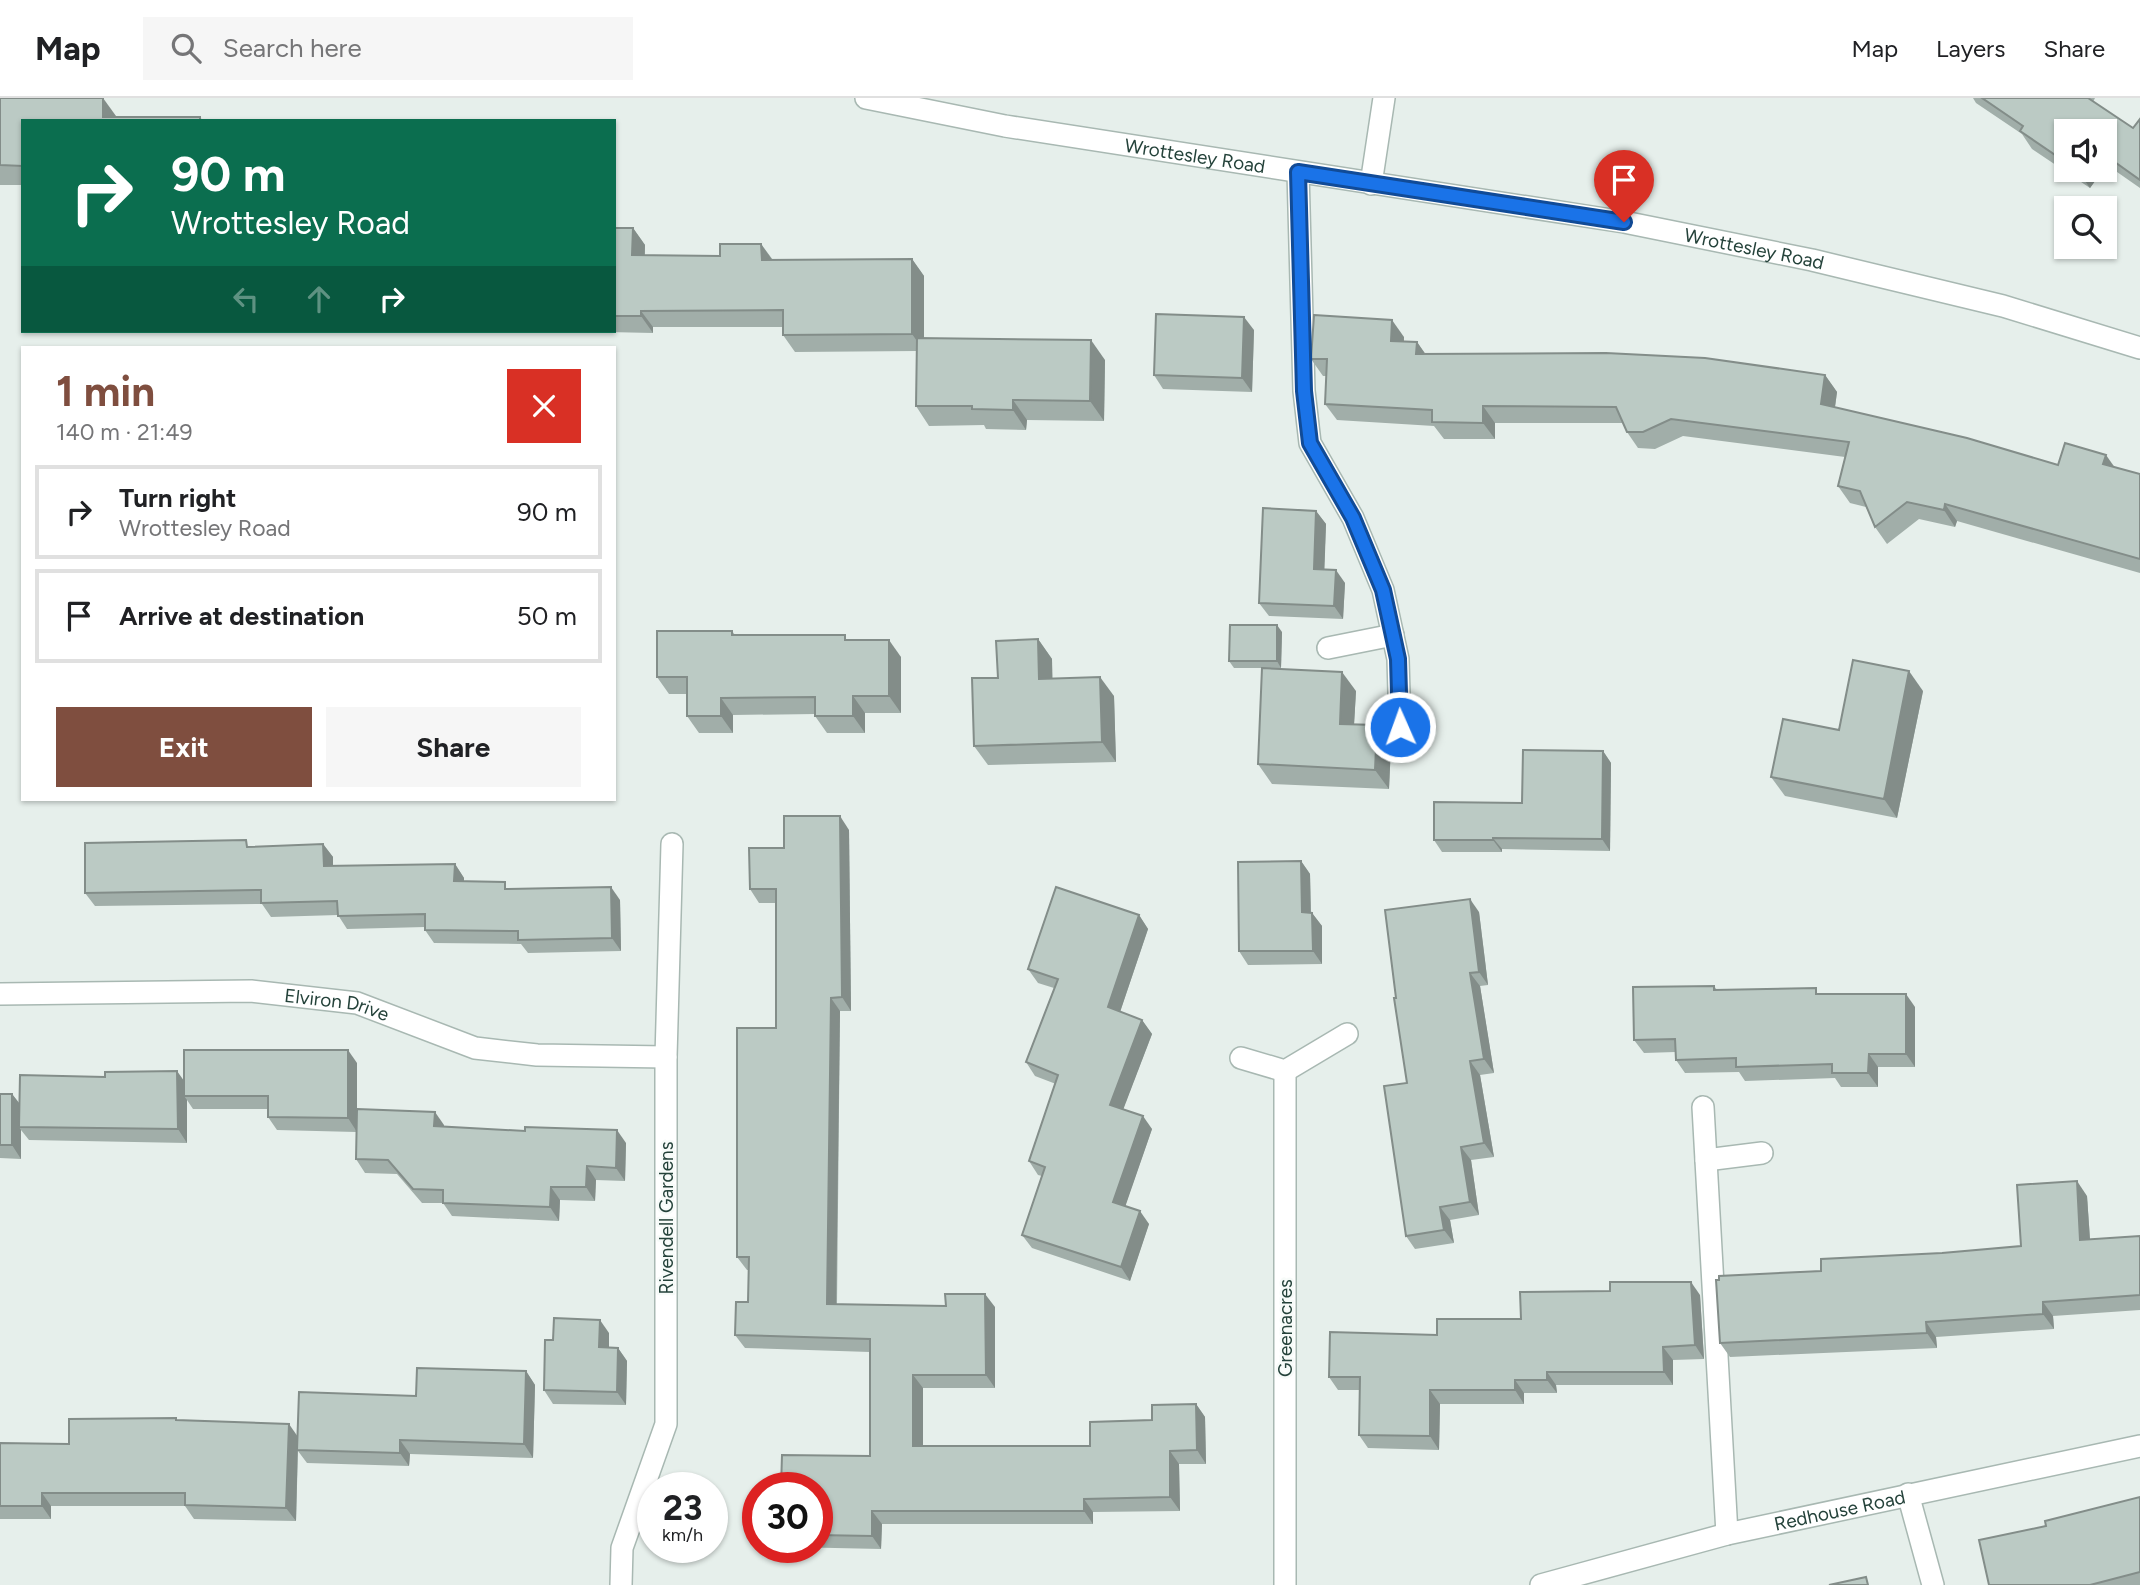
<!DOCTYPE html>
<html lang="en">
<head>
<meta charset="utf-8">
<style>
  :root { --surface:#fff; --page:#f6f6f6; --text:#202124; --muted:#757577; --line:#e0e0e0; --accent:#7f4e3f }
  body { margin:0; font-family:Figtree,sans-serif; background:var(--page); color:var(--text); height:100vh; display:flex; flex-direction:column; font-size:26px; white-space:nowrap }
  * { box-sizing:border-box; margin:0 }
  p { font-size:23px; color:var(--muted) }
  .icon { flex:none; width:38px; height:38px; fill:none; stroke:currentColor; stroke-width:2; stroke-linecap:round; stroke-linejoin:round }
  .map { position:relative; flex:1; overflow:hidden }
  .drawer { position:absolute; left:21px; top:248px; width:595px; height:455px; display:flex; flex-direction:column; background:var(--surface); border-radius:0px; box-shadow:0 2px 5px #0004 }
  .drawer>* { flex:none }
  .top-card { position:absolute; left:21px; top:21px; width:595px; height:214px; border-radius:0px; box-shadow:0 2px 5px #0004; background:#0b6e4f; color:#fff; overflow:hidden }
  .controls { position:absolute; left:2054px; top:21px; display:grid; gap:14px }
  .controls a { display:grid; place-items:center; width:63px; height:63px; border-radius:0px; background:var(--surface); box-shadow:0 2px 5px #0004; font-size:35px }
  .speed { position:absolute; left:637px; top:1374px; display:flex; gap:14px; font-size:35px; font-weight:700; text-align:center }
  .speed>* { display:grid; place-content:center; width:91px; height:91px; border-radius:50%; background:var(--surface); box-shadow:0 2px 5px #0004; line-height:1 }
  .speed small { font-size:18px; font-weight:400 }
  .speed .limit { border:10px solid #d22; background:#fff; color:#111 }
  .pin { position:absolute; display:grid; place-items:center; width:60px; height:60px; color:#fff; margin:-72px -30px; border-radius:50% 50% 50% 0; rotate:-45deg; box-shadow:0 0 7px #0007 }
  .pin .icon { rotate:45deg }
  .me { position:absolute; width:77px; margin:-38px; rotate:358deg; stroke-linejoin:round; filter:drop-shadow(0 0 5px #0008) }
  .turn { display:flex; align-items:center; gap:24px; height:147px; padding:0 35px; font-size:32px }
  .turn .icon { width:91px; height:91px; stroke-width:2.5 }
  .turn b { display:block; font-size:49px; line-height:60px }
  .lanes { display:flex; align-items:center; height:66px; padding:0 35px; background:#0003; justify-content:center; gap:35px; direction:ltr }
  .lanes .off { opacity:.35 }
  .round { display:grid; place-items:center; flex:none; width:74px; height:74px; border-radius:0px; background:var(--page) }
  .overview { display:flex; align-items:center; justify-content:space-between; height:119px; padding:0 35px }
  h1 { font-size:42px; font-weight:700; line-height:52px; color:var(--accent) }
  .button { display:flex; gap:14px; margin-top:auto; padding:14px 35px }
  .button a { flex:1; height:80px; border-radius:0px; background:var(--accent); color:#fff; font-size:28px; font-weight:700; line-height:80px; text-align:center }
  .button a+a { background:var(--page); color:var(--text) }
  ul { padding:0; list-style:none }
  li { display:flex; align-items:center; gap:21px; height:94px; margin:0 14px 10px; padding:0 21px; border:4px solid var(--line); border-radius:0px }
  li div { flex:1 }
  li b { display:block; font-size:26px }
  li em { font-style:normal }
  header { display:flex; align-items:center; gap:42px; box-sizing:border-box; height:98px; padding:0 35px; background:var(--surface); border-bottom:2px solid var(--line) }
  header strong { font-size:33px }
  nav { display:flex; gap:38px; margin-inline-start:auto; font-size:24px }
  .search { width:490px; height:63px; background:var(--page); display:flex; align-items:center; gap:18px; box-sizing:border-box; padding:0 24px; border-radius:0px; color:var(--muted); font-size:26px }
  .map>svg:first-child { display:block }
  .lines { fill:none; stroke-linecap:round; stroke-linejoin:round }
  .service-casing { stroke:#a8b8b2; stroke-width:24 }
  .minor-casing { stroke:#a8b8b2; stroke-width:24 }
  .service { stroke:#fff; stroke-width:21 }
  .minor { stroke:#fff; stroke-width:21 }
  .wall { fill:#a1aea9 }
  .shaded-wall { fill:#838d89 }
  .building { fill:#bbcac4; stroke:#838d89; stroke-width:2 }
  .route-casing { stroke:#114b97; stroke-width:18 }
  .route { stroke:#1a73e8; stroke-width:12 }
  .labels { text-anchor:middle; stroke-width:5; stroke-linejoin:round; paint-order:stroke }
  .street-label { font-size:19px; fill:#24423a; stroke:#f7fbf9 }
</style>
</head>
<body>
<header>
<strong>Map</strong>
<div class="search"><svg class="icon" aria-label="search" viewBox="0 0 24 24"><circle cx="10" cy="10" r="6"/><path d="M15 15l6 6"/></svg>Search here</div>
<nav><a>Map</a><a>Layers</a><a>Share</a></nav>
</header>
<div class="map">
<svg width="2140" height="1487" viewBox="0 0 2140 1487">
  <rect width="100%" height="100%" fill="#e6efeb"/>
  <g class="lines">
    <defs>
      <g id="service">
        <polyline points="1703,1009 1727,1436"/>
        <polyline points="1706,1062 1762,1055"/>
      </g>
      <g id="minor">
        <path id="s1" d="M866 0 1005 28 1624 124 1812 162 2003 208 2140 250"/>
        <polyline points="1298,74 1304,293 1310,345 1353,420 1383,492 1398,561 1400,629"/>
        <polyline points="1371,86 1384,0"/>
        <polyline points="1328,550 1393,537"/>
        <path id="s2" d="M0 896 251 893 357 905 475 950 537 957 666 959"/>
        <polyline points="1241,960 1285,973 1347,936"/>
        <polyline points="1908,1396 1933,1487"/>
        <polyline points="621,1487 622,1450 666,1326 666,959 672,746"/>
        <polyline points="1285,1487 1285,973"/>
        <path id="s3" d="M1541 1487 1727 1436 2140 1348"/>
      </g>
    </defs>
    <use href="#service" class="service-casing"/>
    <use href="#minor" class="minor-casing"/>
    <use href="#service" class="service"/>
    <use href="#minor" class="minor"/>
  </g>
  <g class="wall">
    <polygon points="0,0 116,18 116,19 200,19 203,23 23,23 23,87 0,87"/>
    <polygon points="1973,0 2095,0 2093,4 2133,30 2140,21 2140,90 2107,67 2105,69 2105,33 2067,33 2067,72 2103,72 2090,90 2032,51 2022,36 1976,5"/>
    <polygon points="614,130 633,130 645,147 645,157 720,158 761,146 773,162 912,161 924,178 924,240 1105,262 1104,323 1027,322 1026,332 986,331 984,327 929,328 916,308 916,253 795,254 783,237 783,229 653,229 653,235 562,233 614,233"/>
    <polygon points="1254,232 1252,294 1163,291 1154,277"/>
    <polygon points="1404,239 1404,244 1417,244 1425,256 1825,277 1837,294 1835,309 2058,367 2114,369 2140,376 2140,475 1957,423 1955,429 1919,421 1887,446 1875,429 1866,409 1850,405 1838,388 1845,359 1683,338 1655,351 1638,350 1627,334 1623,325 1495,325 1495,341 1444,341 1434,328 1337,322 1325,306 1326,278 1323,278 1311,261"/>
    <polygon points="1316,413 1326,426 1324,471 1345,485 1343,521 1269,518 1259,505"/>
    <polygon points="732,533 735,537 849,542 901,559 901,615 865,615 865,635 827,635 815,618 815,616 733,617 733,635 699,635 687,618 687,596 669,596 657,579"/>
    <polygon points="1282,534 1281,570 1234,570 1229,563"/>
    <polygon points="1038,541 1052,561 1052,580 1114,598 1116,664 988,667 974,648 998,580"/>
    <polygon points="1356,593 1354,626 1391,647 1389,691 1272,686 1258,666"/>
    <polygon points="1923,593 1897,720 1785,698 1771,679 1839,632"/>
    <polygon points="1603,653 1611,665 1610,753 1502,751 1502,754 1442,754 1434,742 1522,705"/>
    <polygon points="849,732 851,913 840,913 837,1206 995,1209 995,1290 923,1290 923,1348 1090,1348 1196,1306 1205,1319 1206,1366 1179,1366 1180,1413 1093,1414 1093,1426 882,1426 881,1451 789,1449 817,1449 817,1390 870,1358 870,1254 745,1250 735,1237 748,1204 749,1172 747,1172 737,1159 776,930 776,805 759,805 750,791 784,750"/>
    <polygon points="323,746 333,759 333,768 455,766 464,780 464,783 510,791 620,802 621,853 528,855 521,846 434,845 425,832 425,829 347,831 338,817 271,819 262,806 95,808 85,795 252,749"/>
    <polygon points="1301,763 1310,776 1311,815 1312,815 1322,828 1322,866 1248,867 1239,853"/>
    <polygon points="1479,814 1488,887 1480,888 1494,975 1480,977 1494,1059 1471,1062 1479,1117 1450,1122 1454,1145 1415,1151 1406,1138 1407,985"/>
    <polygon points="1139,817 1148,831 1120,914 1142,922 1152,936 1123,1011 1152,1031 1125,1108 1149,1126 1130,1183 1032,1150 1022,1137 1042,1078 1038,1077 1029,1063 1056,986 1035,978 1026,964 1054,890 1038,885 1028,871"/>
    <polygon points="1714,888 1717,892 1820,896 1915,909 1915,969 1878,969 1878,989 1841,989 1835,980 1745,983 1739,974 1685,975 1676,962 1675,954 1644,955 1634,942"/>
    <polygon points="357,965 357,1011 444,1027 444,1029 626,1045 625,1083 596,1082 595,1103 560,1102 559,1123 452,1118 443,1105 422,1105 397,1076 365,1075 356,1061 356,1034 277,1032 268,1019 268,1011 193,1011 187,1002 187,1045 29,1042 21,1032 21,1061 0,1060 0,996 12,996 20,1006"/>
    <polygon points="2087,1098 2090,1141 2140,1138 2140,1212 2053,1218 2054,1231 1936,1239 1937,1250 1730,1259 1720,1245 1821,1173 1942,1155 2021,1148"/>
    <polygon points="1700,1197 1704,1261 1673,1262 1673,1287 1556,1287 1557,1295 1524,1295 1524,1306 1440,1306 1439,1352 1368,1350 1359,1337 1359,1292 1338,1292 1329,1279 1437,1237 1521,1221"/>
    <polygon points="609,1235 609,1250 618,1250 627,1263 626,1307 553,1306 544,1292 553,1242"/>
    <polygon points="526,1273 535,1287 533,1360 410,1356 409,1368 307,1365 298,1353 296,1423 194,1421 185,1408 51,1408 51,1421 0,1421 0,1345 69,1346 176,1320 177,1322 298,1339 416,1298"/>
    <polygon points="2140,1399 2140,1487 1989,1487 2046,1428"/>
  </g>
  <g class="shaded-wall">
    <polygon points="103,0 116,18 116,23 103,19"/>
    <polygon points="2079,72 2103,72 2090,90 2078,73"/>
    <polygon points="633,130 645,147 644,174 632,157"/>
    <polygon points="761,146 773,163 762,162"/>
    <polygon points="912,161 924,178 924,253 912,236"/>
    <polygon points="641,213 653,229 653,235 641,218"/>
    <polygon points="1244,219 1254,232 1252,294 1242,280"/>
    <polygon points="1392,222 1404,239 1403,260 1391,243"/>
    <polygon points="1091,242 1105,262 1104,323 1090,303"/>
    <polygon points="1417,244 1429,261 1416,256"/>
    <polygon points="1825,277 1837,294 1833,323 1821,306"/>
    <polygon points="1013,302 1027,322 1026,332 1013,312"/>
    <polygon points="1483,308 1495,325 1495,341 1483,325"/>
    <polygon points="2106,357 2118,374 2103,366"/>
    <polygon points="1945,406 1957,423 1955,429 1944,412"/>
    <polygon points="1316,413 1326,426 1324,484 1314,471"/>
    <polygon points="1336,472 1345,485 1343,521 1334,508"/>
    <polygon points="1277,527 1282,534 1281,570 1277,563"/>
    <polygon points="1038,541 1052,561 1053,600 1039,581"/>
    <polygon points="889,542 901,559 901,615 889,598"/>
    <polygon points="1909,573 1923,593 1897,720 1884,701"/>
    <polygon points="1342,574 1356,593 1353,645 1340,626"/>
    <polygon points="1100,579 1114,598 1116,664 1102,644"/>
    <polygon points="853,598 865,615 865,635 853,618"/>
    <polygon points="721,600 733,617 733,635 721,618"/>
    <polygon points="1377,627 1391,647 1389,691 1375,672"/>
    <polygon points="1603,653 1611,665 1610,753 1602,741"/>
    <polygon points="840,718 849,732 851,913 842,899"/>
    <polygon points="1493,740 1502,751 1502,754 1493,742"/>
    <polygon points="323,746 333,759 333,781 324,768"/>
    <polygon points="1301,763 1310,776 1311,828 1302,814"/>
    <polygon points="455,766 464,780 464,797 454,783"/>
    <polygon points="611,789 620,802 621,853 612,840"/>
    <polygon points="1470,801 1479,814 1488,887 1479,874"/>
    <polygon points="1312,815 1322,828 1322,866 1313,853"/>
    <polygon points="1139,817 1148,831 1117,923 1108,909"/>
    <polygon points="1470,875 1480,888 1494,975 1484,961"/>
    <polygon points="1906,896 1915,909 1915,969 1906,956"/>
    <polygon points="831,900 840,913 836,1219 827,1206"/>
    <polygon points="1142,922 1152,936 1120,1020 1110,1007"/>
    <polygon points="348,952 357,965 357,1034 348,1020"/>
    <polygon points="1869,956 1878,969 1878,989 1868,975"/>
    <polygon points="1470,963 1480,977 1494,1059 1484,1045"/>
    <polygon points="177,973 187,987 184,998 187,1002 187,1045 178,1031"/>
    <polygon points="12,996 22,1009 19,1029 21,1032 21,1061 12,1047"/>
    <polygon points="435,1014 444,1027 444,1041 434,1028"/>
    <polygon points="1143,1018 1152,1031 1122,1118 1113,1104"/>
    <polygon points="617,1032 626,1045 625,1083 616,1070"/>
    <polygon points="1461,1049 1471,1062 1479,1117 1470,1104"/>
    <polygon points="587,1068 596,1082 595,1103 586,1089"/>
    <polygon points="2077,1083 2087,1098 2091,1157 2080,1142"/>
    <polygon points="551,1089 560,1102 559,1123 550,1109"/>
    <polygon points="1440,1109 1450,1122 1454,1145 1444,1132"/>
    <polygon points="1140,1113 1149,1126 1130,1183 1121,1169"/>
    <polygon points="1691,1184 1700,1197 1704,1261 1695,1247"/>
    <polygon points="985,1196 995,1209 995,1290 986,1277"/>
    <polygon points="2043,1204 2053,1218 2054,1231 2043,1216"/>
    <polygon points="600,1222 609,1235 609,1263 599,1249"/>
    <polygon points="1926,1224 1936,1239 1937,1250 1927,1235"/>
    <polygon points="1663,1249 1673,1262 1673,1287 1664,1274"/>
    <polygon points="618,1250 627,1263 626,1307 617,1294"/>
    <polygon points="526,1273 535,1287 533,1360 524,1346"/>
    <polygon points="1547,1274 1556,1287 1557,1295 1547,1282"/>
    <polygon points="913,1277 923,1290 923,1361 913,1348"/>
    <polygon points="1515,1282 1524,1295 1524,1306 1515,1292"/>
    <polygon points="1430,1292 1440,1306 1439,1352 1430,1338"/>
    <polygon points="1196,1306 1205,1319 1206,1366 1197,1352"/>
    <polygon points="289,1326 298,1339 296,1423 286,1410"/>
    <polygon points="400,1342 410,1356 409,1368 400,1355"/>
    <polygon points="1170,1353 1179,1366 1180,1413 1170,1399"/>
    <polygon points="42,1395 51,1408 51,1421 42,1408"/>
    <polygon points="1084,1401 1093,1414 1093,1426 1084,1413"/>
    <polygon points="872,1413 882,1426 881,1451 872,1438"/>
  </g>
  <g class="building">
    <polygon points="0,0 103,0 103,19 200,19 200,23 23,23 23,68 0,67"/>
    <polygon points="1982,0 2088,0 2133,30 2140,21 2140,82 2105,57 2105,33 2067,33 2067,65 2020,33 2023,28"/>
    <polygon points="614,130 633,130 632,157 720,158 720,146 761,146 762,162 912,161 912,236 783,237 783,212 641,213 641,218 614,218"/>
    <polygon points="1156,216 1244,219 1242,280 1154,277"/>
    <polygon points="1314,217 1392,222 1391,243 1417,244 1416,256 1606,255 1705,260 1825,277 1821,306 1967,340 2058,367 2065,345 2106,357 2103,366 2140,376 2140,461 1945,406 1944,412 1907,404 1875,429 1860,393 1838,388 1849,344 1671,321 1643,334 1627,334 1616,309 1483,308 1483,325 1432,324 1432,312 1325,306 1327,261 1311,261"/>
    <polygon points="917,240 1091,242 1090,303 1013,302 1013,312 972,311 972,308 916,308"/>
    <polygon points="1263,410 1316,413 1314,471 1336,472 1334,508 1259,505"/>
    <polygon points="1230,527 1277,527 1277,563 1229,563"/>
    <polygon points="657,533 732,533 732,537 845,537 845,542 889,542 889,598 853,598 853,618 815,618 815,599 721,600 721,618 687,618 687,579 657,579"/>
    <polygon points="1038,541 1039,581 1100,579 1102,644 974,648 972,580 998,580 996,543"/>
    <polygon points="1853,562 1909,573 1884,701 1771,679 1783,621 1839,632"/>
    <polygon points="1262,570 1342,574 1340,626 1377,627 1375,672 1258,666"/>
    <polygon points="1523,652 1603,653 1602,741 1493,740 1493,742 1434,742 1434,704 1522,705"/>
    <polygon points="784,718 840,718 842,899 831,900 827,1206 946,1208 945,1196 985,1196 986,1277 913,1277 913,1348 1090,1348 1090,1324 1152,1322 1152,1307 1196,1306 1197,1352 1170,1353 1170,1399 1084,1401 1084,1413 872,1413 872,1438 817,1437 817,1390 781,1390 782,1357 870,1358 870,1241 735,1237 736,1204 748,1204 749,1159 737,1159 737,930 776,930 776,791 750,791 749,750 784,750"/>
    <polygon points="246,742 247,749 323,746 324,768 455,766 454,783 505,784 505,791 611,789 612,840 518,842 518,833 425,832 425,816 338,818 337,803 261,805 261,792 85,795 85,745"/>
    <polygon points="1301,763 1302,814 1312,815 1313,853 1239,853 1238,764"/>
    <polygon points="1056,789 1139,817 1108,909 1142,922 1110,1007 1143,1018 1113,1104 1140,1113 1121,1169 1022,1137 1045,1069 1029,1063 1058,977 1026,964 1058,881 1028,871"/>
    <polygon points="1470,801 1479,874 1470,875 1484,961 1470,963 1484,1045 1461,1049 1470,1104 1440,1109 1444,1132 1406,1138 1384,988 1407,985 1394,900 1396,900 1385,812"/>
    <polygon points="1714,888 1714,892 1816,890 1816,896 1906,896 1906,956 1869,956 1868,975 1832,975 1832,966 1736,969 1736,960 1676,962 1675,941 1634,942 1633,889"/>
    <polygon points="184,952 348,952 348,1020 268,1019 268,998 184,998"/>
    <polygon points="177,973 178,1031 19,1029 20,977 105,979 105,974"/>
    <rect x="0" y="996" width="12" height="51"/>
    <polygon points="357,1011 435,1014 434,1028 525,1033 525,1029 617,1032 616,1070 587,1068 586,1089 551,1089 550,1109 443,1105 443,1092 413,1091 388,1062 356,1061"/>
    <polygon points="2077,1083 2080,1142 2140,1138 2140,1197 2043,1204 2043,1216 1926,1224 1927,1235 1720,1245 1716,1182 1719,1182 1719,1178 1821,1173 1821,1161 1942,1155 2021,1148 2017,1087"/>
    <polygon points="1610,1184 1691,1184 1695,1247 1663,1249 1664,1274 1547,1274 1547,1282 1515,1282 1515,1292 1430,1292 1430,1338 1359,1337 1360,1279 1329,1279 1330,1234 1437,1237 1437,1221 1521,1221 1520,1194 1610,1193"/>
    <polygon points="554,1220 600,1222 599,1249 618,1250 617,1294 544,1292 545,1242 553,1242"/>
    <polygon points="417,1270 526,1273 524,1346 400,1342 400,1355 297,1352 299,1294 416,1298"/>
    <polygon points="176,1320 176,1322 289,1326 286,1410 185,1407 185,1395 42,1395 42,1408 0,1408 0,1345 69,1346 69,1321"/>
    <polygon points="2140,1399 2140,1474 2090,1487 1989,1487 1979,1442 2046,1428 2045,1423"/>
    <polygon points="1866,1479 1868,1487 1829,1487"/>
  </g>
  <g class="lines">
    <defs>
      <polyline id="route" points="1400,629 1398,561 1383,492 1353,420 1310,345 1304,293 1298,74 1624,124"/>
    </defs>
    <use href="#route" class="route-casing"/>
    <use href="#route" class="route"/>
  </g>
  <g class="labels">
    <g class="street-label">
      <text dy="7" stroke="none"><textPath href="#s1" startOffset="334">Wrottesley Road</textPath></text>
      <text dy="7" stroke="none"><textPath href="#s1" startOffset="901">Wrottesley Road</textPath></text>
      <text dy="7" stroke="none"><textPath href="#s2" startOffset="338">Elviron Drive</textPath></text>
      <text transform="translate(666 1120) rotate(-90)" y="7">Rivendell Gardens</text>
      <text transform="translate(1285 1230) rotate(-90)" y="7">Greenacres</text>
      <text dy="7" stroke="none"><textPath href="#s3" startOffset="308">Redhouse Road</textPath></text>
    </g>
  </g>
</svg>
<div class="controls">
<a><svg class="icon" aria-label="sound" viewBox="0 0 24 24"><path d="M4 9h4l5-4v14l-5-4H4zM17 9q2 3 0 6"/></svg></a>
<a><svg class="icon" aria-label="search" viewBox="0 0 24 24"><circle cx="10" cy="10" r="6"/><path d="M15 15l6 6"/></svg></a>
</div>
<div class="speed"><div>23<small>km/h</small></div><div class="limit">30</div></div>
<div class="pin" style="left:1624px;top:124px;background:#d93025"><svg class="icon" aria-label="arrive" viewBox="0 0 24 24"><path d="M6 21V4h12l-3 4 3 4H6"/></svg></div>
<svg class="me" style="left:1400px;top:629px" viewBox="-20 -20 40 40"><circle r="17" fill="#1a73e8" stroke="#fff" stroke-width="3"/><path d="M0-11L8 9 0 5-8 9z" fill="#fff"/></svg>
<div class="top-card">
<div class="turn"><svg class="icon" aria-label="right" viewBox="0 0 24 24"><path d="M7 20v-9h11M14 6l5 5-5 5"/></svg><div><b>90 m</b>Wrottesley Road</div></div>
<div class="lanes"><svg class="icon off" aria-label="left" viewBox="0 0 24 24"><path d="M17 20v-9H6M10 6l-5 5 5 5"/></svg><svg class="icon off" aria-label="ahead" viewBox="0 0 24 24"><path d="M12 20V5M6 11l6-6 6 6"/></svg><svg class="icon" aria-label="right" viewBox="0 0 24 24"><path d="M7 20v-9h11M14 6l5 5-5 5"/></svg></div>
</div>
<section class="drawer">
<div class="overview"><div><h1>1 min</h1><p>140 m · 21:49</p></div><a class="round" style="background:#d93025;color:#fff"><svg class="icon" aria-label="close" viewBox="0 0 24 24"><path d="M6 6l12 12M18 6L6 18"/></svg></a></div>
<ul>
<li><svg class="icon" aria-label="right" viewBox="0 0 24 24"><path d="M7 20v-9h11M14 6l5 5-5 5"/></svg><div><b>Turn right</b><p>Wrottesley Road</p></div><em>90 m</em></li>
<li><svg class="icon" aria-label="arrive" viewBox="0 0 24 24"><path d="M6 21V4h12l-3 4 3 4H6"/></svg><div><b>Arrive at destination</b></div><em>50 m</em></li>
</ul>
<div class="button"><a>Exit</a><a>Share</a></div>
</section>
</div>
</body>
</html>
